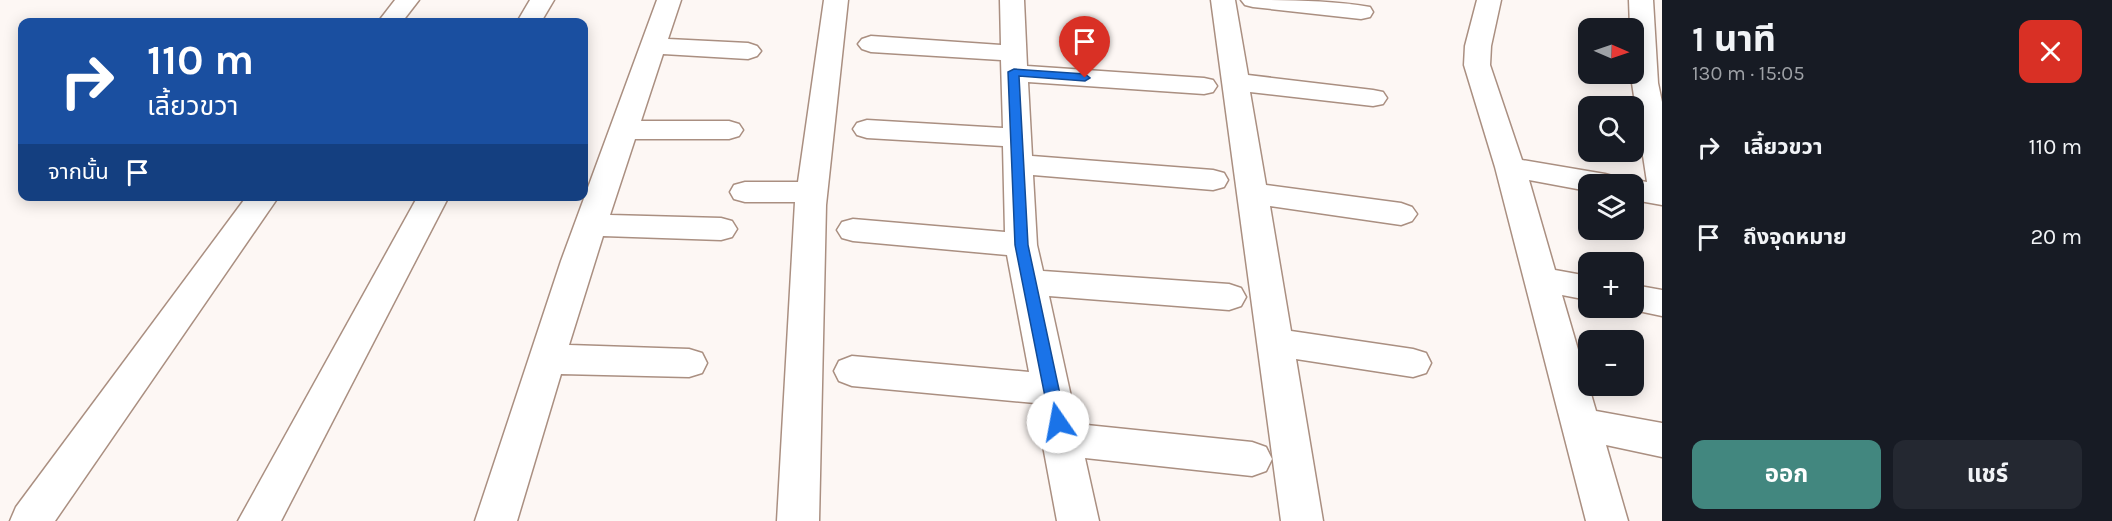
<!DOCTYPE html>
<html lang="th">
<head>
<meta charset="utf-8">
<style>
  :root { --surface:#171b24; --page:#242831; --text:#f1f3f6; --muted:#9ea1a6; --accent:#42877f }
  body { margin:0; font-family:Karla,"Noto Sans Thai",sans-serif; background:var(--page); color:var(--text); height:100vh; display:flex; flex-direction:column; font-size:22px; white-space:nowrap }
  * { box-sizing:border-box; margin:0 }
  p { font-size:20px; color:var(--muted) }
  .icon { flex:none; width:33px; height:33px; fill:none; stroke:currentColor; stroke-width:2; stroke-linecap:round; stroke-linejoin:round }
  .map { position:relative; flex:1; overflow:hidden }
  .details { display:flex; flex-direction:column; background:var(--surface); width:450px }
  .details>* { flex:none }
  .hud { position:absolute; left:18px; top:18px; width:570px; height:183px; border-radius:12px; box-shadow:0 3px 15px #0003; background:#1a4fa0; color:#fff; overflow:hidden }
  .needle { width:39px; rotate:92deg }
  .buttons { position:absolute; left:1578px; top:18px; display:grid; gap:12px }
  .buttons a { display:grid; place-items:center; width:66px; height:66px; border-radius:12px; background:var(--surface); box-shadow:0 3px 15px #0003; font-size:30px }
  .pin { position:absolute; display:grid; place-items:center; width:51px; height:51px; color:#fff; margin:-62px -26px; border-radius:50% 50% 50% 0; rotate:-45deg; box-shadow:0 0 6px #0007 }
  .pin .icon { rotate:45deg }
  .me { position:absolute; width:66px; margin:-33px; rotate:348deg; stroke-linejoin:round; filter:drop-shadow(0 0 4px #0008) }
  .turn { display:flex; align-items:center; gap:21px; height:126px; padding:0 30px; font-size:27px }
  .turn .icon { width:78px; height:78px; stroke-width:2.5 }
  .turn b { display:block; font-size:42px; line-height:51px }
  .then { display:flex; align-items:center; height:57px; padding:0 30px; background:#0003; gap:12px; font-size:22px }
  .round { display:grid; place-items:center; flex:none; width:63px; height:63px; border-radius:12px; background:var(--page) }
  .overview { display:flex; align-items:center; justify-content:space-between; height:102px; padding:0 30px }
  h1 { font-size:36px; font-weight:700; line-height:45px }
  .button { display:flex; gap:12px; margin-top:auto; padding:12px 30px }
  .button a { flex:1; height:69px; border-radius:12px; background:var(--accent); color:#fff; font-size:24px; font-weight:700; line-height:69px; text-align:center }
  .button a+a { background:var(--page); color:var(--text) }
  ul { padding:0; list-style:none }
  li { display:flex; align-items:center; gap:18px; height:90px; padding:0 30px }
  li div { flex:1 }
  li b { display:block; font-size:22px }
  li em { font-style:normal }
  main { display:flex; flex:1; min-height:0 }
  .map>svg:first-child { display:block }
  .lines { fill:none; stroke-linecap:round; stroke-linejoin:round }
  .minor-casing { stroke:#aa8f81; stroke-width:3 }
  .minor { fill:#fff; fill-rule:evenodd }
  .route { fill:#1a73e8; stroke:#114b97; stroke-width:1.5 }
</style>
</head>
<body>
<main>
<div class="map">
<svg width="1662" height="521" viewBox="0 0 1662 521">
  <rect width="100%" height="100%" fill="#fdf7f4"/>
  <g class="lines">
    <defs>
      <g id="minor">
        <polygon points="395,0 419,0 402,22 378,22"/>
        <polygon points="530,0 554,0 541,22 517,22"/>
        <polygon points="657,0 681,0 668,39 748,43 757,46 761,51 757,56 748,59 663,54 641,121 729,121 739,124 743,130 739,136 729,139 635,139 610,215 721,218 732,221 737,229 732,237 721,240 603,236 569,345 689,349 702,353 707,363 702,373 689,377 561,374 517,521 475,521 561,261"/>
        <polygon points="824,0 848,0 826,205 819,521 777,521 795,202 745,202 734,199 730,192 734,185 745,182 798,182"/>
        <polygon points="1000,0 1024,0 1027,66 1204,78 1213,80 1217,86 1213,92 1204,94 1028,82 1032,156 1213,170 1224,173 1228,180 1224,187 1213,190 1033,175 1037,245 1043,271 1229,284 1241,288 1246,297 1241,306 1229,310 1049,296 1077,424 1252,442 1266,447 1272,459 1266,471 1252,476 1085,458 1099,521 1057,521 1035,403 852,386 839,381 834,371 839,361 852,356 1029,372 1007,255 853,241 842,238 837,230 842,222 853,219 1005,232 1003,146 867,138 857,135 853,129 857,123 867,120 1003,128 1001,60 871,52 862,49 858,44 862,39 871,36 1001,45"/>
        <polygon points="1211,0 1235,0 1248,75 1373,90 1383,92 1387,98 1383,104 1373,106 1250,92 1266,185 1401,203 1412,207 1417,214 1412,221 1401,225 1270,206 1291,331 1413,349 1426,353 1431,363 1426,373 1413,377 1296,359 1323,521 1281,521"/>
        <path d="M1241 0C1283 0 1328 0 1370 7L1373 12 1370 17 1361 19 1253 7 1245 5Z"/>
        <polygon points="1477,0 1501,0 1491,46 1490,65 1522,160 1605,174 1616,177 1620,184 1588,184 1588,191 1529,180 1555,270 1588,276 1588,300 1562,295 1596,411 1662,423 1662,457 1606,445 1628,521 1586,521 1495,167 1464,65 1465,46"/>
        <polygon points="1629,0 1653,0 1658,83 1662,102 1662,205 1634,200 1634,184 1622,184 1634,180 1647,182 1632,83 1634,28 1630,28"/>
        <polygon points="247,196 279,196 55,521 10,521 16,507"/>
        <polygon points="418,196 449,196 281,521 238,521"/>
        <polygon points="1634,285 1662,290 1662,316 1624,308 1634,308"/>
      </g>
    </defs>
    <use href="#minor" class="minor-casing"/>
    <use href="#minor" class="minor"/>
  </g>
  <polygon class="route" points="1014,69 1085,74 1090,78 1085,81 1019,76 1028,245 1066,422 1063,427 1058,429 1052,427 1050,422 1015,245 1008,72"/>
</svg>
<div class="buttons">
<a><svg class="needle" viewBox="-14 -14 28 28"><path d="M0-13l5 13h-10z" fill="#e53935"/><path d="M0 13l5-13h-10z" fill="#9ea1a6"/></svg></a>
<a><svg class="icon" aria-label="search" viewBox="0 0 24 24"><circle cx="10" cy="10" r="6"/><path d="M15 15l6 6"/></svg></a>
<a><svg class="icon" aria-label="layers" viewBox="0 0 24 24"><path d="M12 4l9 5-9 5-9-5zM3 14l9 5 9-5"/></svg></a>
<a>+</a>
<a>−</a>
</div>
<div class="pin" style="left:1085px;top:78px;background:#d93025"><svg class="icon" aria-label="arrive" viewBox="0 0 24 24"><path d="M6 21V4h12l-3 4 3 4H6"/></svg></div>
<svg class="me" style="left:1058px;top:422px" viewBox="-20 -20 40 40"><circle r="19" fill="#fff"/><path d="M0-13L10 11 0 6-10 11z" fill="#1a73e8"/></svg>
<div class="hud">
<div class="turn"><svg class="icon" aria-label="right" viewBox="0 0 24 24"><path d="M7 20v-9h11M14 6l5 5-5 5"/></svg><div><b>110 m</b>เลี้ยวขวา</div></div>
<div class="then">จากนั้น<svg class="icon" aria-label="arrive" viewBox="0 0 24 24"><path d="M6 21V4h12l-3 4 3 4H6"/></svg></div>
</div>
</div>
<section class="details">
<div class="overview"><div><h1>1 นาที</h1><p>130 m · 15:05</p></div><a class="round" style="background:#d93025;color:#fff"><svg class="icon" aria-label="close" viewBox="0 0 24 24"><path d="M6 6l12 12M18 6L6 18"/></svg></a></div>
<ul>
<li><svg class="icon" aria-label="right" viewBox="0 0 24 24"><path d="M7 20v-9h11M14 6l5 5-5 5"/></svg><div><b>เลี้ยวขวา</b></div><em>110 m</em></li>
<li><svg class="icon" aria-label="arrive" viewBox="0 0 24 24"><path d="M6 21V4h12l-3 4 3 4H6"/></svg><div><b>ถึงจุดหมาย</b></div><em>20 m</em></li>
</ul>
<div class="button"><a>ออก</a><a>แชร์</a></div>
</section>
</main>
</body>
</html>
